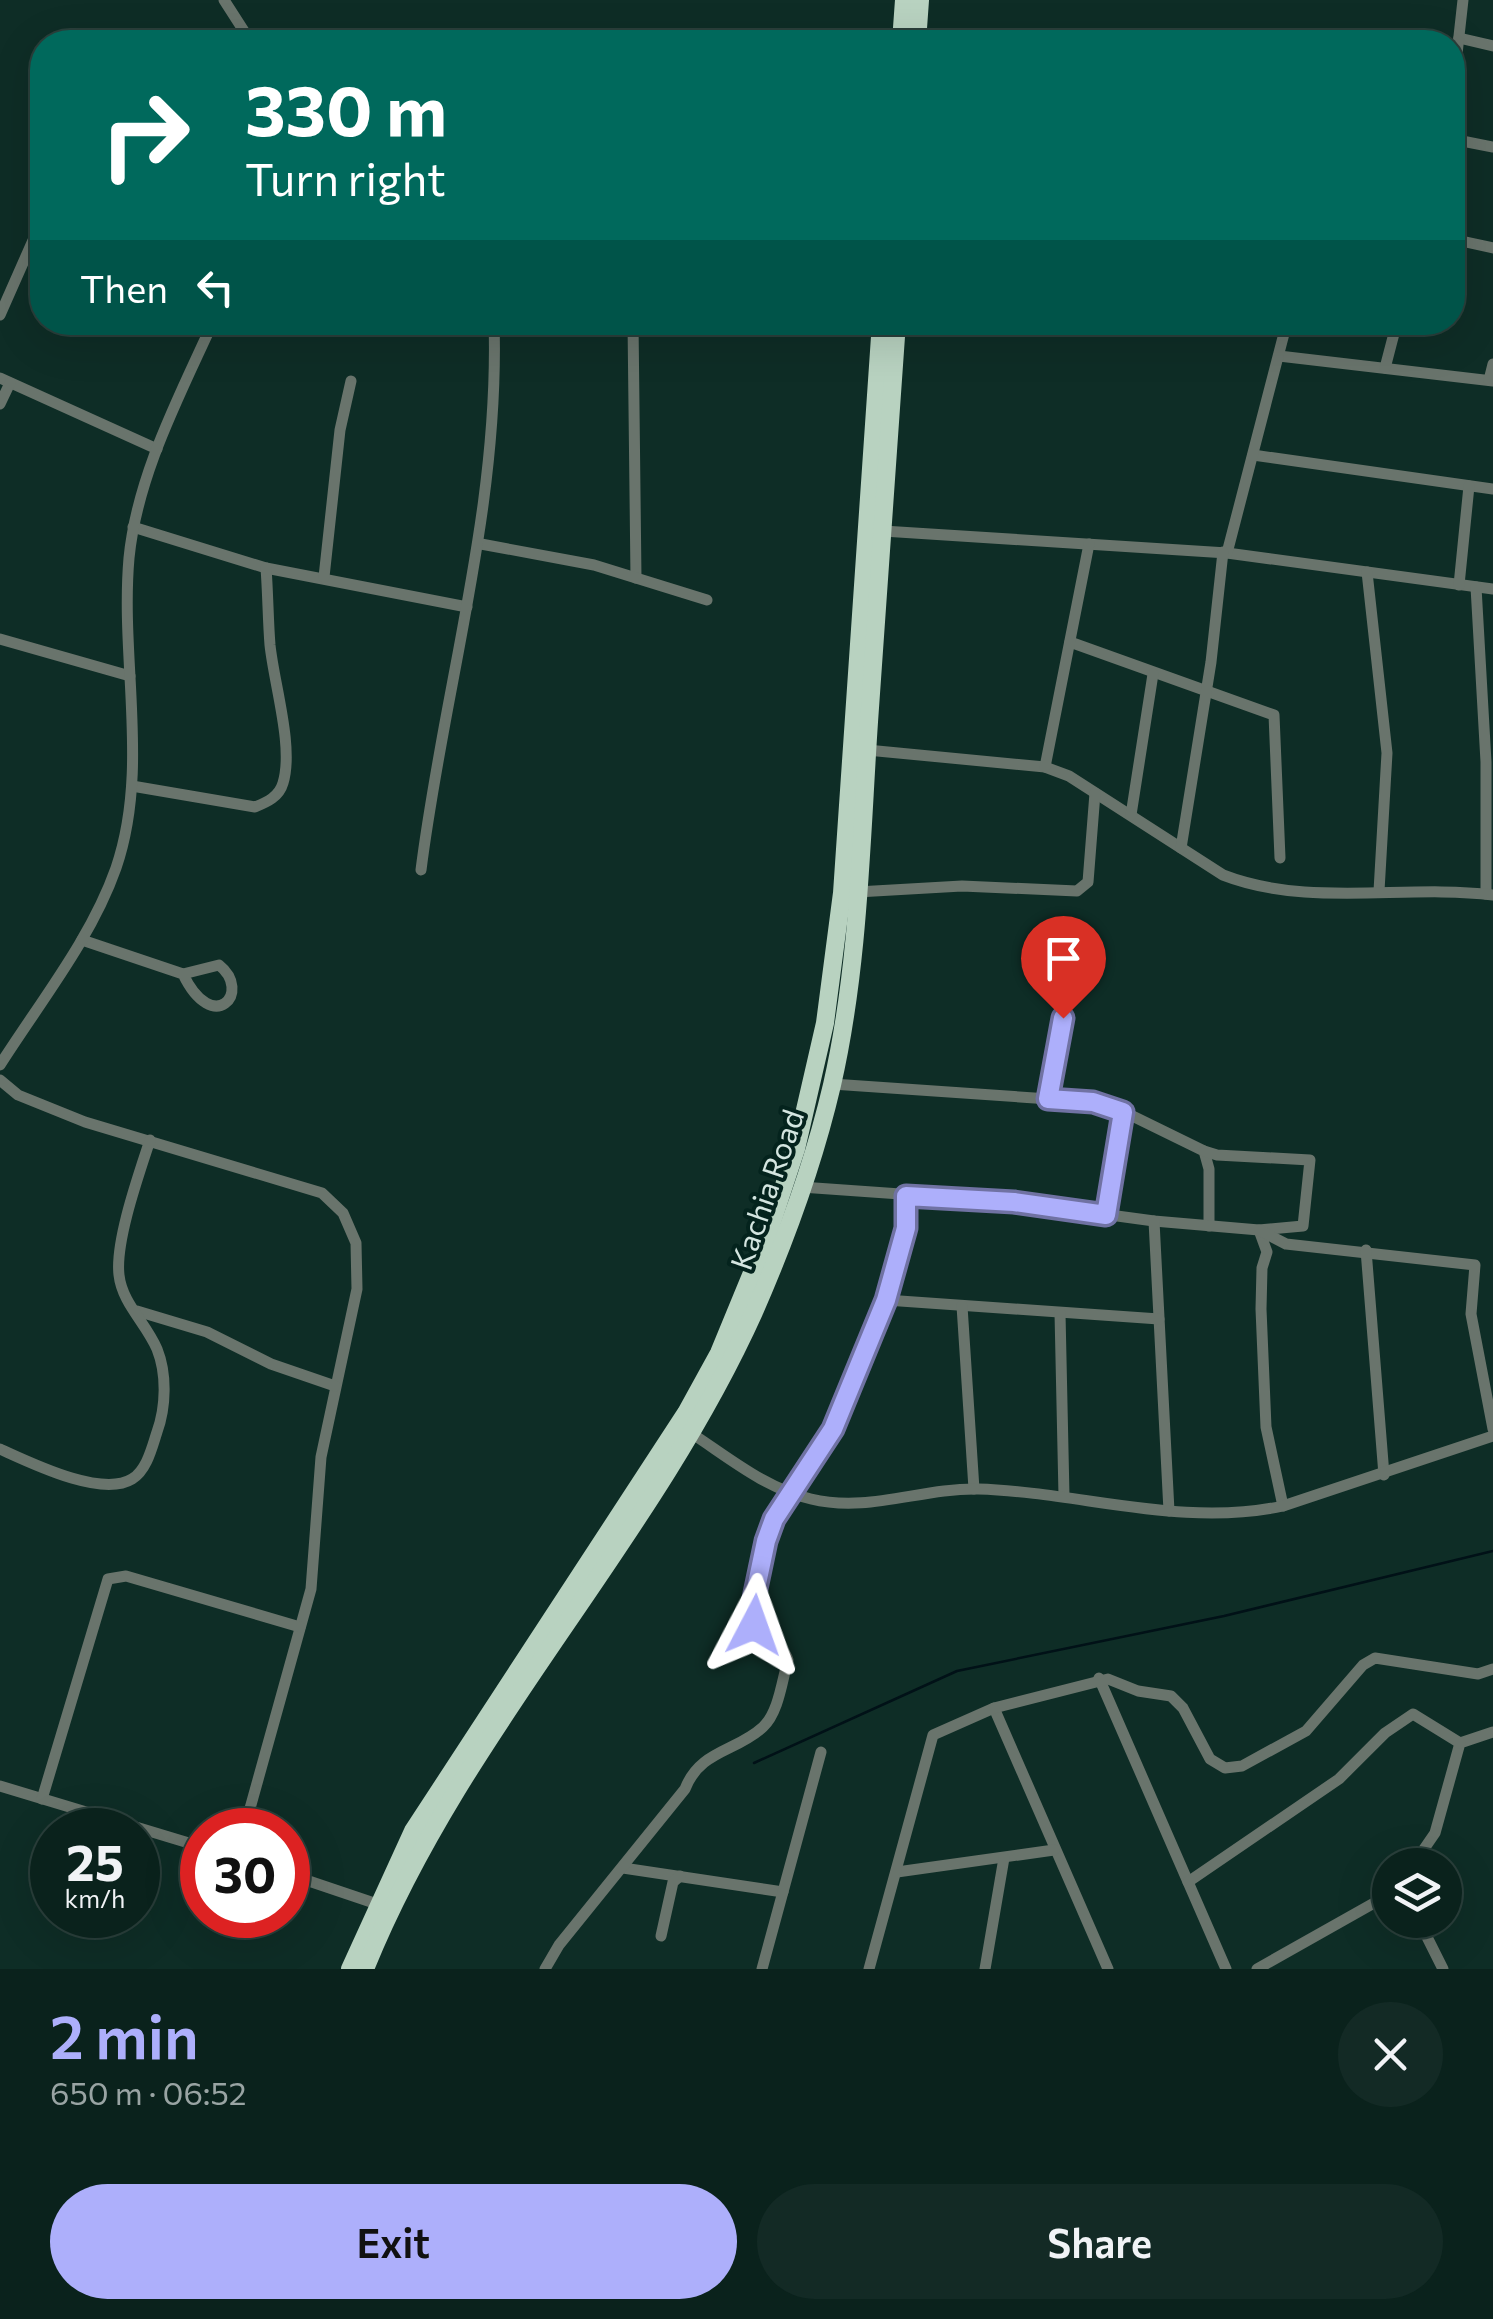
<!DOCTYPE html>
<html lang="en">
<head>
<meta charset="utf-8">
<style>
  :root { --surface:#0a221c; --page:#132a25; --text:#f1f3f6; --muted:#99a4a3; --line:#2a3f3b; --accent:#adaffb }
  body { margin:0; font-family:Commissioner,sans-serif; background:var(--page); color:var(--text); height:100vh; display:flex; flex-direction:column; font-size:38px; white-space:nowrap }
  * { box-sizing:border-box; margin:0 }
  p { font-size:32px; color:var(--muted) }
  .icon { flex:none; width:55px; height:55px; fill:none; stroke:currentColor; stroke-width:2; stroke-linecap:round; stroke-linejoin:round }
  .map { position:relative; height:1969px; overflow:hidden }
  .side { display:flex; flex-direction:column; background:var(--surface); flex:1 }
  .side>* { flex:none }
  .top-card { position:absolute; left:30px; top:30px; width:1435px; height:305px; border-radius:40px; box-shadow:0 10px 40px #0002,0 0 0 2px var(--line); background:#00695c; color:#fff; overflow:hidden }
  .controls { position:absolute; left:1372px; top:1848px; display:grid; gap:20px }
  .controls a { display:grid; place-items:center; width:90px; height:90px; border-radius:50%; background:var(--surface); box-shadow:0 10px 40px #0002,0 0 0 2px var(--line); font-size:50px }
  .speed { position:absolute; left:30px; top:1808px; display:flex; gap:20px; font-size:50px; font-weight:700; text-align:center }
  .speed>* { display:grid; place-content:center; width:130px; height:130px; border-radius:50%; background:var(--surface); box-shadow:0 10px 40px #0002,0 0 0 2px var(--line); line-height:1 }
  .speed small { font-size:25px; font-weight:400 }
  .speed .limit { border:15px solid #d22; background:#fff; color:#111 }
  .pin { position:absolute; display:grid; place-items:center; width:85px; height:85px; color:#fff; margin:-102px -42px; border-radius:50% 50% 50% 0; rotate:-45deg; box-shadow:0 0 10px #0007 }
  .pin .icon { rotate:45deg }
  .me { position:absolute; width:110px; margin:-55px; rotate:4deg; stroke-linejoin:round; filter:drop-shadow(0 0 8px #0008) }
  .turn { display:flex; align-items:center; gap:35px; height:210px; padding:0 50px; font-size:45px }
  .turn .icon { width:130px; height:130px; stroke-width:2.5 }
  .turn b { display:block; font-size:70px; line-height:85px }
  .then { display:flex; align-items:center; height:95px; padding:0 50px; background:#0003; gap:20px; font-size:38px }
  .round { display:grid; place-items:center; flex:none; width:105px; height:105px; border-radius:52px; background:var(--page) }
  .summary { display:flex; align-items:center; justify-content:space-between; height:170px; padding:0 50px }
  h1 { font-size:60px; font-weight:600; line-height:75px; color:var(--accent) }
  .action { display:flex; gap:20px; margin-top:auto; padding:20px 50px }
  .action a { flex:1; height:115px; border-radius:60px; background:var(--accent); color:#111; font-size:40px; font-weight:600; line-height:115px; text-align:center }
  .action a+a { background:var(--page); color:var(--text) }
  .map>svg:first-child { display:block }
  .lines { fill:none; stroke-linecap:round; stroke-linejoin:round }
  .stream { stroke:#011117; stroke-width:2.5 }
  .minor { stroke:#69746c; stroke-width:11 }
  .trunk { stroke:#b8d2c0; stroke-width:18 }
  .route-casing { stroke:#7072a3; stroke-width:25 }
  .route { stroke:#adaffb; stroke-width:18 }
  .labels { text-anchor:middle; stroke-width:8; stroke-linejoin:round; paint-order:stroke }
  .street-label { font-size:30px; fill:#d4e5e0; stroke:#04231d }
</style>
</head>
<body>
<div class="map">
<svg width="1493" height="1969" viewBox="0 0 1493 1969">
  <rect width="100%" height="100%" fill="#0e2d26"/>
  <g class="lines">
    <polyline class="stream" points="754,1763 957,1671 1224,1616 1493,1551"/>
    <g class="minor">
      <polyline points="224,0 251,42"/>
      <polyline points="1459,38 1493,46"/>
      <polyline points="1452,99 1463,0"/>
      <polyline points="1452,139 1493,147"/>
      <polyline points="1452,239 1493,248"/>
      <polyline points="0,315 42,220"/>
      <polyline points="633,322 636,578"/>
      <polyline points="1279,356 1493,381"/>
      <polyline points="1385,368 1397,322"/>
      <polyline points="0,378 157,449"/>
      <polyline points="1489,380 1493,364"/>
      <polyline points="0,404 10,383"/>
      <polyline points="1253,455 1493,489"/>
      <polyline points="133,527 266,568 467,607"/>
      <polyline points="883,531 1227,553 1493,589"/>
      <polyline points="481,544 594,565 707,600"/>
      <polyline points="1227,553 1287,322"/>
      <polyline points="1367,572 1387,753 1379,891"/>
      <polyline points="324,577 340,430 351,381"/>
      <polyline points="1459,585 1469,486"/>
      <polyline points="1476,587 1486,762 1486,894"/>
      <polyline points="0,639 130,676"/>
      <polyline points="1070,642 1274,715 1280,858"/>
      <path d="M867 750 1045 767 1069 776 1223 875C1308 908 1404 884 1493 895"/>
      <polyline points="1045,767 1089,544"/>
      <path d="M132 786 255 807C267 802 279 797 283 783 294 747 274 684 270 645 268 620 268 594 266 568"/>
      <polyline points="1131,815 1153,674"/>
      <polyline points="1181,848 1211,662 1223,552"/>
      <path d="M421 870C444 687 500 509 494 322"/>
      <polyline points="857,892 962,886 1077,891 1088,882 1095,793"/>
      <path d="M82 940 183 974 219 965C253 992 213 1037 183 974"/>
      <path d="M0 1065C40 1002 91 939 116 868 150 769 120 661 129 558 137 476 179 397 213 322"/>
      <polyline points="0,1080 18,1095 85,1122 322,1193 343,1213 356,1243 357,1289 321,1457 311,1589 244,1830"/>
      <polyline points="832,1084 1093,1102 1110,1105 1204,1151 1209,1169 1209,1226"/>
      <polyline points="1049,1099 1063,1018"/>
      <polyline points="1204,1151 1217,1155 1310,1160 1303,1226 1259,1230 1267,1252 1262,1268 1261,1309 1266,1427 1283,1506"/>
      <polyline points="801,1187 1014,1202 1154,1221 1259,1230 1286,1244 1475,1265 1471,1314 1493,1429"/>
      <polyline points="1107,1215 1123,1113"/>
      <polyline points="1154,1221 1169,1511"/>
      <polyline points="1366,1250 1384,1475"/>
      <polyline points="886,1300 1159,1319"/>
      <polyline points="962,1306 974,1489"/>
      <polyline points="137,1311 207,1332 271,1364 335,1386"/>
      <polyline points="1060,1313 1064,1496"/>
      <path d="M691 1433C728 1457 766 1489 811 1499 868 1513 921 1488 978 1489 1080 1492 1182 1528 1283 1506L1493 1436"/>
      <path d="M0 1449C29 1462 101 1498 132 1479 147 1470 152 1447 157 1432 166 1407 167 1374 157 1349 146 1323 122 1303 119 1275 115 1241 139 1174 150 1140"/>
      <polyline points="1099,1678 1226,1969"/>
      <polyline points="994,1708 1108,1969"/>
      <polyline points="0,1786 202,1847"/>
      <polyline points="42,1799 108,1579 126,1576 300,1627"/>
      <polyline points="1413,1865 1435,1833 1460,1743 1493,1732"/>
      <polyline points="623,1868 783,1892"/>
      <polyline points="897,1872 1054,1850"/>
      <polyline points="288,1874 377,1904"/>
      <polyline points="1188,1882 1339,1779 1385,1733 1413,1714 1460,1743"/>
      <polyline points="661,1936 673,1882 680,1876"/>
      <polyline points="1427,1937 1443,1969"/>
      <path d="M545 1969 559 1945 685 1789C700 1750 736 1752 763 1727 779 1712 782 1680 788 1660 782 1642 758 1635 750 1617L766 1541 775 1519 833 1429 886 1300 906 1228V1196"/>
      <polyline points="762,1969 821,1752"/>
      <polyline points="869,1969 933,1735 994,1708 1108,1679 1138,1691 1171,1696 1183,1708 1210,1759 1225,1768 1242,1766 1306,1731 1363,1665 1375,1658 1478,1674 1493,1669"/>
      <polyline points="985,1969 1004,1858"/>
      <polyline points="1257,1969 1390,1894"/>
    </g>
    <g class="trunk">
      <polyline points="901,42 904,0"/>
      <polyline points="917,42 920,0"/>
      <polyline points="350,1969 413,1831 686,1413 719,1353 768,1234 796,1149 825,1023 842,893 881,322"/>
      <path d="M365 1969C461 1731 649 1545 754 1312 786 1239 814 1162 832 1085 859 967 861 842 869 722 878 589 888 456 897 322"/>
    </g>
  </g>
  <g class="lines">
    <defs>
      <polyline id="route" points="754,1625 750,1617 766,1541 774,1519 833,1429 886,1300 906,1228 906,1196 1014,1202 1106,1215 1123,1112 1093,1102 1048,1099 1063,1018"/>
    </defs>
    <use href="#route" class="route-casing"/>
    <use href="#route" class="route"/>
  </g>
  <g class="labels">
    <g class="street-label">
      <text transform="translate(768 1190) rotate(-71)" y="10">Kachia Road</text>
    </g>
  </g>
</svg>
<div class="controls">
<a><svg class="icon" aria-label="layers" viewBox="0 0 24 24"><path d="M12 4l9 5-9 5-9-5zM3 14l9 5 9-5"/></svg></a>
</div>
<div class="speed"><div>25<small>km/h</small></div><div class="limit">30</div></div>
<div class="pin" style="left:1063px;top:1018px;background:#d93025"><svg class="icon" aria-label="arrive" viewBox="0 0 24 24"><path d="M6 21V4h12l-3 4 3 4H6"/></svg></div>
<svg class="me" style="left:754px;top:1625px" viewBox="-20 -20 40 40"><path d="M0-17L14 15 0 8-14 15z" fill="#adaffb" stroke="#fff" stroke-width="4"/></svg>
<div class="top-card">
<div class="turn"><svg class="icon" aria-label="right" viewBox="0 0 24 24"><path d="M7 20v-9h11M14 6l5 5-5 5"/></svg><div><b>330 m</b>Turn right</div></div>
<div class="then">Then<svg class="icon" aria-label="left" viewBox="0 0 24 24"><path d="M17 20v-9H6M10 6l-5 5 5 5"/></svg></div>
</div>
</div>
<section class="side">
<div class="summary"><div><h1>2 min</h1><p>650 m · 06:52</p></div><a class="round"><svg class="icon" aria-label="close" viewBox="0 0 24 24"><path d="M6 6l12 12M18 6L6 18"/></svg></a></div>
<div class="action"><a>Exit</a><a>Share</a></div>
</section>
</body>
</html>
